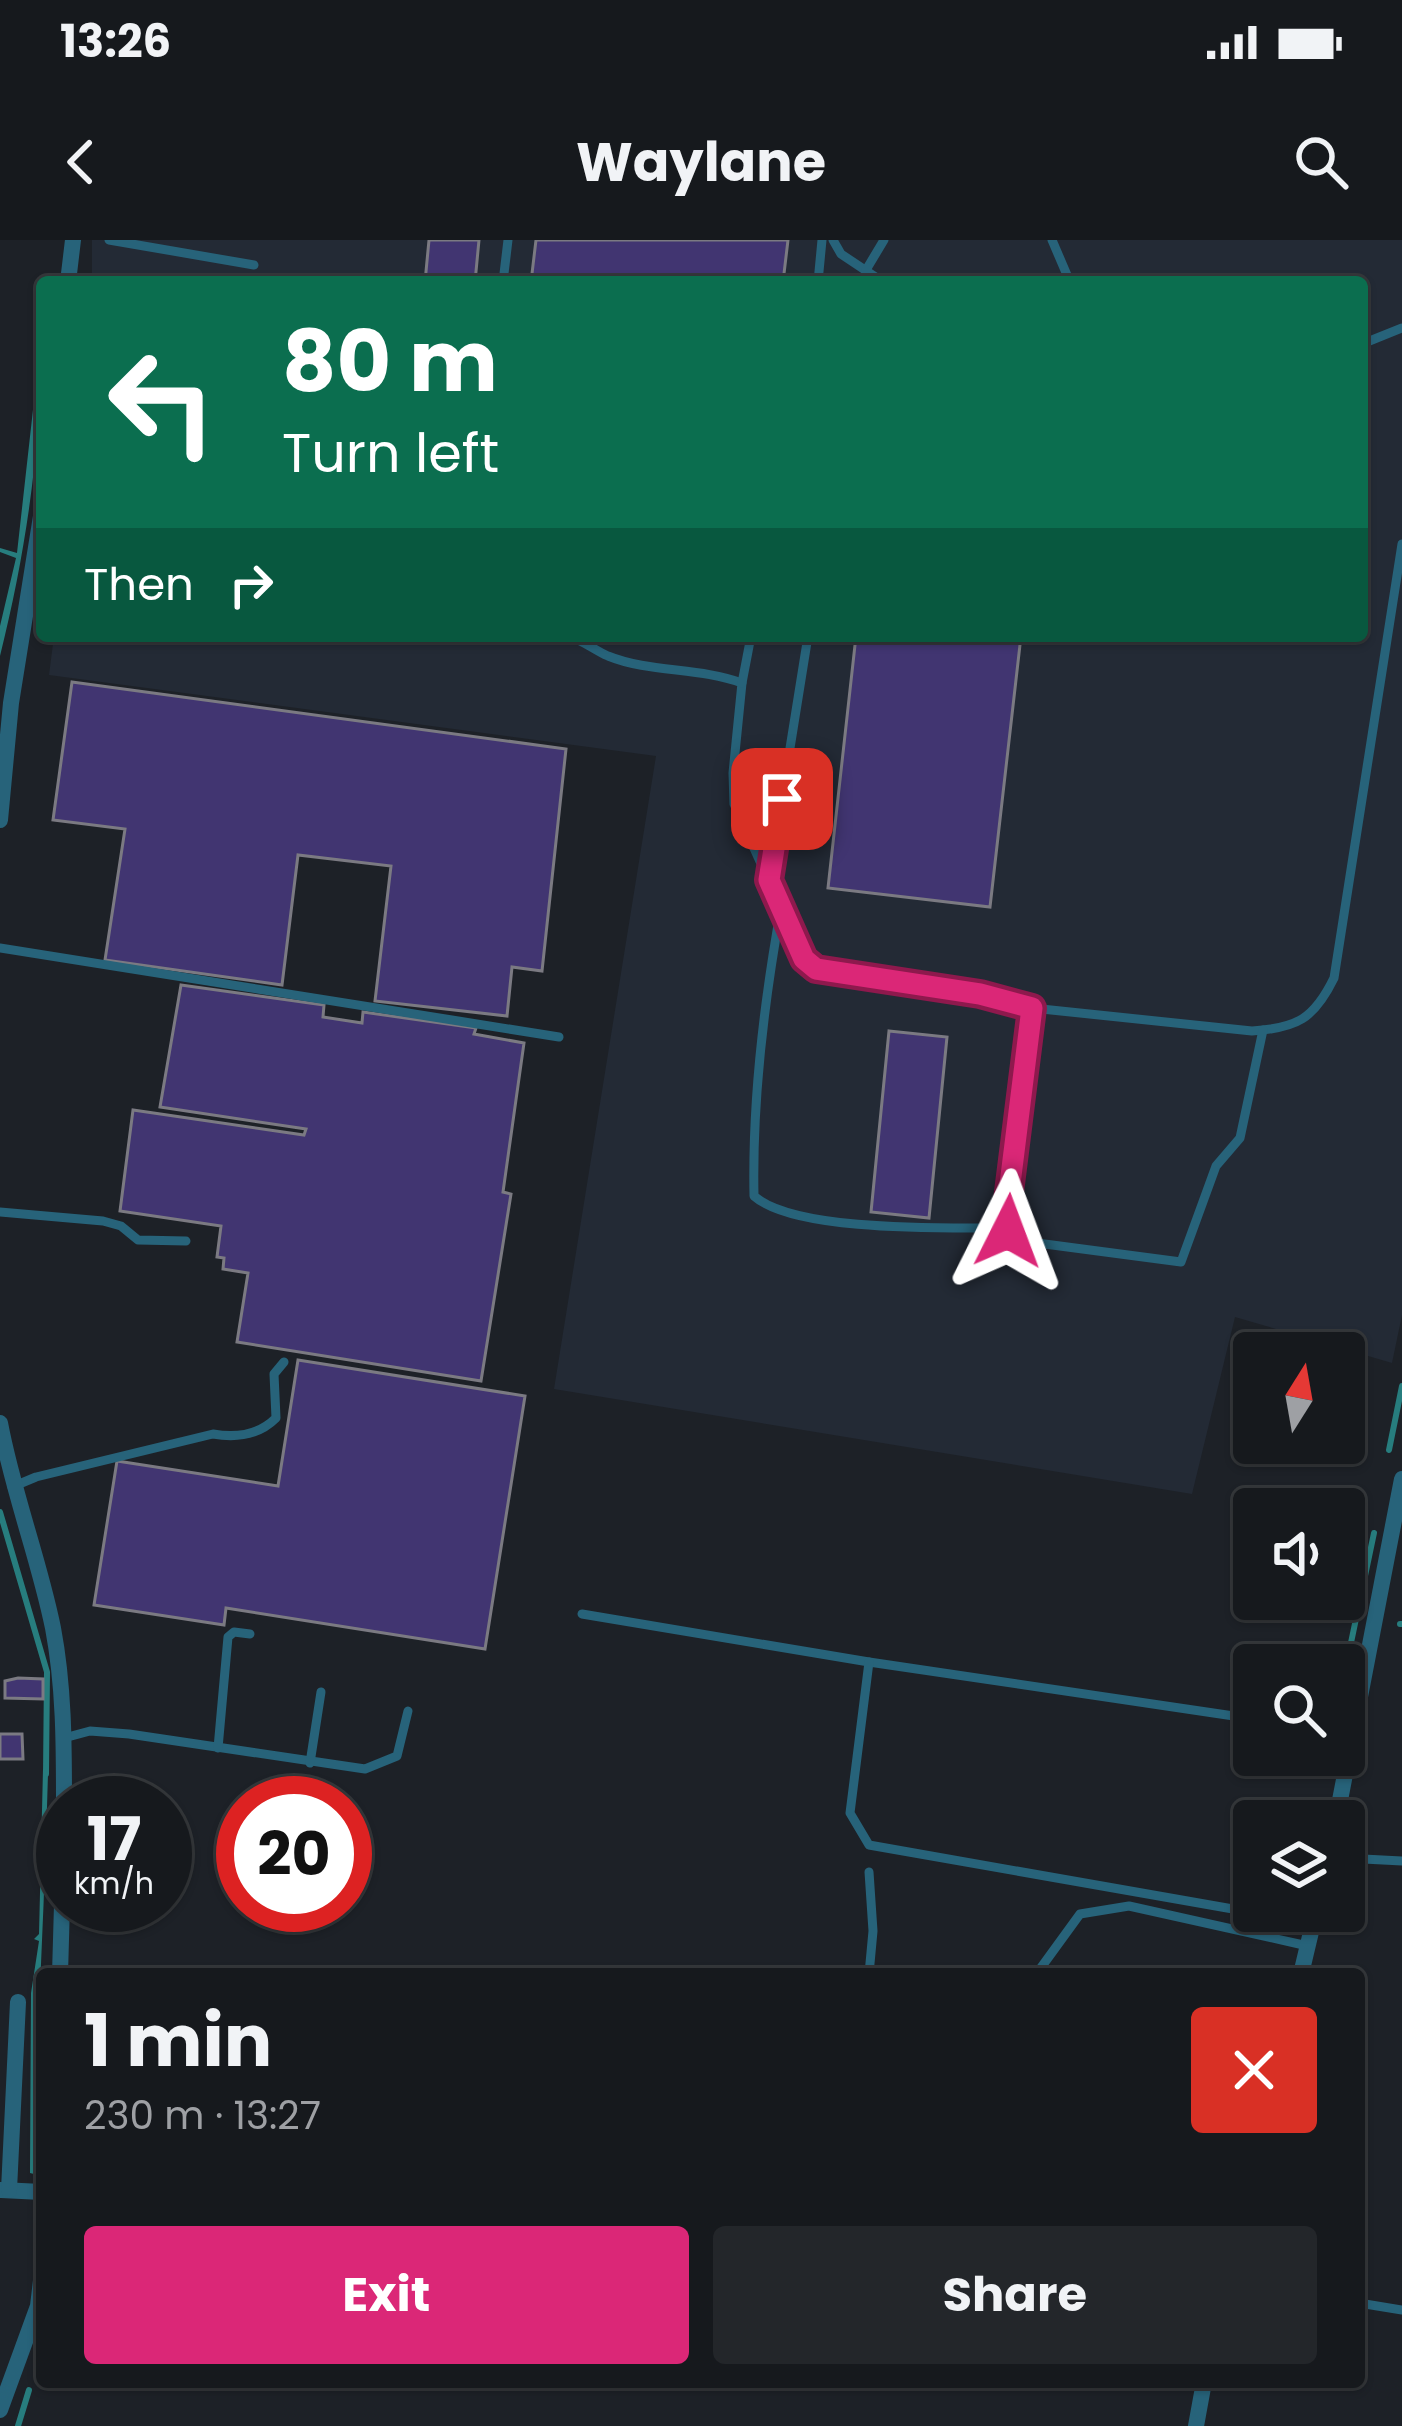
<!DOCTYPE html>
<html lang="en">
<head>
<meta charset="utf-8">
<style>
  :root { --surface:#16191d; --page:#23262a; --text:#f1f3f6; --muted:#9ea0a4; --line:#35383b; --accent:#db2777 }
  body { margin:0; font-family:Poppins,sans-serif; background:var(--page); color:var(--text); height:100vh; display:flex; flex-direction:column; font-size:45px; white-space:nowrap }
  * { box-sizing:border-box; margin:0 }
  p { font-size:39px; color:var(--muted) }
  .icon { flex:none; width:66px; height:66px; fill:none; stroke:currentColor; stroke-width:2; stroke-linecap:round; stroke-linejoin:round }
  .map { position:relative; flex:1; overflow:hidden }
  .side { position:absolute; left:36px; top:1728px; width:1329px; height:420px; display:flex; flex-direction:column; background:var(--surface); border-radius:12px; box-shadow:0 3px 9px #0004,0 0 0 3px var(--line) }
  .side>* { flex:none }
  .guide { position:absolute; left:36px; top:36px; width:1332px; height:366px; border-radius:12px; box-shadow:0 3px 9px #0004,0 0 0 3px var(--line); background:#0b6e4f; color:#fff; overflow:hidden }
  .needle { width:78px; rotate:11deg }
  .fabs { position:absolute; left:1233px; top:1092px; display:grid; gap:24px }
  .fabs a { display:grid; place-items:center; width:132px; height:132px; border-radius:12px; background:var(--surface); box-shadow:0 3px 9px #0004,0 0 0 3px var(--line); font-size:60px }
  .speed { position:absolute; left:36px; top:1536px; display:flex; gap:24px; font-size:60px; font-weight:700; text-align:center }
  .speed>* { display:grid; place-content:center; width:156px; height:156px; border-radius:50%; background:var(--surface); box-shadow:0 3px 9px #0004,0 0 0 3px var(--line); line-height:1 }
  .speed small { font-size:30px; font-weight:400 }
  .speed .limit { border:18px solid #d22; background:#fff; color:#111 }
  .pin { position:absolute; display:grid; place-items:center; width:102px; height:102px; color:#fff; margin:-51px; border-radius:24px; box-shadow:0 6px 18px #0006 }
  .me { position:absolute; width:132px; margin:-66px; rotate:3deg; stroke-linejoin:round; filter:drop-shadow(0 0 9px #0008) }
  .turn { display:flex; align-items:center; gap:42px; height:252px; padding:0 48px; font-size:54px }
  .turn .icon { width:156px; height:156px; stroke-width:2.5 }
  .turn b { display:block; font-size:84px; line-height:102px }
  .then { display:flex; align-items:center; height:114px; padding:0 48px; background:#0003; gap:24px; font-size:45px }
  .round { display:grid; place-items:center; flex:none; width:126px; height:126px; border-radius:12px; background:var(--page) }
  .head { display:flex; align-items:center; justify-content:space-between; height:204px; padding:0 48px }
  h1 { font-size:72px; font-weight:700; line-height:90px }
  .cta { display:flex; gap:24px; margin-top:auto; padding:24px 48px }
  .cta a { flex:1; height:138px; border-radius:12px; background:var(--accent); color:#fff; font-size:48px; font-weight:700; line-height:138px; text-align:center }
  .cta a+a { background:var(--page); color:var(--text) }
  .status { display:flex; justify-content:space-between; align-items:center; height:84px; padding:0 60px; background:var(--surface); direction:ltr }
  .status svg { height:33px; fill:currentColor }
  header { display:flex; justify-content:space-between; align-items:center; height:156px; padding:0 48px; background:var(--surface); font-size:54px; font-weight:700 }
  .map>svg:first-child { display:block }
  .built { fill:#232a35 }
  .water { fill:#277d7e }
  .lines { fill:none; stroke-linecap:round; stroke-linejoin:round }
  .stream { stroke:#277d7e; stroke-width:6 }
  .building { fill:#413571; stroke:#7b7a82; stroke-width:3 }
  .service { stroke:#27637a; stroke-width:9 }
  .minor { stroke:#27637a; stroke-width:16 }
  .route-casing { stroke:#8e194d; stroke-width:30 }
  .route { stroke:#db2777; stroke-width:21 }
</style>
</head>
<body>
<div class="status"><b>13:26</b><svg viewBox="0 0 49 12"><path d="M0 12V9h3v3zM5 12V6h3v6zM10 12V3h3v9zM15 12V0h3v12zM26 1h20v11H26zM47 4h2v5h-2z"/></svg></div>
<header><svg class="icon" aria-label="back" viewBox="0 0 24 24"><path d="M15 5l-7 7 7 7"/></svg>Waylane<svg class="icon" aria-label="search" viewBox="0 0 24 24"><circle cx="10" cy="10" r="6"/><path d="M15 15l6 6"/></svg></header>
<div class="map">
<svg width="1402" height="2186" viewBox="0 0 1402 2186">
  <rect width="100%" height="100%" fill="#1d2127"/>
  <polygon class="built" points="92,0 1402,0 1402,1075 1392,1123 1235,1077 1192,1254 554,1149 656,516 49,435 54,396 1362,396 1362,42 92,42"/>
  <g class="water">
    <path d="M42 89C42 199 27 308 0 416V386L16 318 0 312V308L17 313Z"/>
    <path d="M43 1529 48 1532C45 1666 36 1800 34 1934L30 1933 31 1753 39 1701 34 1699 39 1694Z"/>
  </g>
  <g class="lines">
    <g class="stream">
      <polyline points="1389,1210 1402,1146"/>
      <polyline points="0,1272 47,1432 46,1534"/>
      <polyline points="1400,1384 1402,1384"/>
      <polyline points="1344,1436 1374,1293"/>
      <polyline points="18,2186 29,2150"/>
    </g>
  </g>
  <g class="building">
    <polygon points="429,0 479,0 475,42 425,42"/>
    <polygon points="536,0 788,0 783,42 531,42"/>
    <polygon points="856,396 1021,396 990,667 828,648"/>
    <polygon points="72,442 566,509 542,731 512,727 507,776 375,761 391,626 298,615 282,745 105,720 125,589 53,580"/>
    <polygon points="181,745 324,765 323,777 362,783 363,772 476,788 474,794 524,803 503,952 511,954 481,1141 237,1102 248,1033 223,1029 224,1018 217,1017 221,986 120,971 133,870 304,895 306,889 160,867"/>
    <polygon points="889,791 947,797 929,978 871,972"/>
    <polygon points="298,1120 525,1156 485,1409 226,1368 224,1385 94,1365 117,1221 278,1246"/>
    <polygon points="18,1438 43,1439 43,1459 5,1458 5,1441"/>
    <polygon points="0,1494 22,1494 23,1519 0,1519"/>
  </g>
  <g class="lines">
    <g class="service">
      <polyline points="109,0 254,25"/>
      <polyline points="833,0 841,14 883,42"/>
      <polyline points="1052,0 1070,42"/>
      <polyline points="503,42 508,0"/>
      <polyline points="818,42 822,0"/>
      <polyline points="864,42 866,30 884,0"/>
      <polyline points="1362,104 1402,88"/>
      <path d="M564 396C581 398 592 409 608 416 650 433 699 427 742 443L733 533 734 564 804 719 816 729 980 754 1032 768 1252 791C1297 788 1314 779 1334 738L1402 304"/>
      <polyline points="742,443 751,396"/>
      <polyline points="769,639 808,396"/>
      <path d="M781 668C764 762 752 860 754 956 794 991 937 988 993 988L1006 976 1032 768"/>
      <polyline points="0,708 559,797"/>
      <polyline points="0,972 103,981 121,986 138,1000 186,1001"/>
      <polyline points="1006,976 1008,991 1022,1001 1181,1022 1216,926 1240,898 1263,790"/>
      <path d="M12 1247 36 1237 213 1194C236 1198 259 1195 276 1178L274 1134 284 1122"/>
      <polyline points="582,1374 869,1422 1254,1479"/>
      <polyline points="869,1422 850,1573 869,1605 1267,1675 1312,1688"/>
      <polyline points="64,1498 90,1491 129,1494 365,1529 397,1516 408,1471"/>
      <polyline points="218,1508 228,1397 234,1392 250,1394"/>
      <polyline points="310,1523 321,1452"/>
      <polyline points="1344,1618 1402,1621"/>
      <polyline points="1040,1729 1080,1674 1129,1666 1308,1706"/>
      <polyline points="869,1734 873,1691 869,1632"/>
      <polyline points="1359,2063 1402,2070"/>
    </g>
    <g class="minor">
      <polyline points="68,42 73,0"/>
      <polyline points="0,580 11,463 42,270"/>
      <path d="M0 1183C13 1253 39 1319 53 1388 64 1446 64 1505 64 1563"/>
      <polyline points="1336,1581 1402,1239"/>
      <polyline points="60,1734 63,1630"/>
      <polyline points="1301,1734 1316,1671"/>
      <polyline points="1,1950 42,1952"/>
      <polyline points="9,1950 18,1762"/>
      <polyline points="0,2170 38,2066 42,2032"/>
      <polyline points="1196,2186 1204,2142"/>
    </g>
  </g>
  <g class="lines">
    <defs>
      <polyline id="route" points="782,559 769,640 804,719 816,729 980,754 1032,768 1006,976 1008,991"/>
    </defs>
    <use href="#route" class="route-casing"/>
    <use href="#route" class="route"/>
  </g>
</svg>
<div class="fabs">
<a><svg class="needle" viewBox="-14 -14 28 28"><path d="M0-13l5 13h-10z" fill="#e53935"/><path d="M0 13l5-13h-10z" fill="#9ea0a4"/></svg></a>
<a><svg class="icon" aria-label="sound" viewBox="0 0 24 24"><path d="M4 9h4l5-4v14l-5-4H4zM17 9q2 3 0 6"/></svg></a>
<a><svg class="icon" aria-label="search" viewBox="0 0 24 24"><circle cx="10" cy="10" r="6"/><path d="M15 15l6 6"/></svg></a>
<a><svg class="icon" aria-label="layers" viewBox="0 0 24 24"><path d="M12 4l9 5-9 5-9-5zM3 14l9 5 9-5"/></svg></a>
</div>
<div class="speed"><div>17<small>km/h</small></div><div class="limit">20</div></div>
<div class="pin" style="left:782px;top:559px;background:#d93025"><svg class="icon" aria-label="arrive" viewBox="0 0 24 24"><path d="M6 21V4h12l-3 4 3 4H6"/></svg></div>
<svg class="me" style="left:1008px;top:991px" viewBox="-20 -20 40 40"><path d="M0-17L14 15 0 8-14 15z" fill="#db2777" stroke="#fff" stroke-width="4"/></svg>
<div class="guide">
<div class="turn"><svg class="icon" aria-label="left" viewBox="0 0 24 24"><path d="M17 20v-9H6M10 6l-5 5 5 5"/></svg><div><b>80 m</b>Turn left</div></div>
<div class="then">Then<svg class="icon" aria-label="right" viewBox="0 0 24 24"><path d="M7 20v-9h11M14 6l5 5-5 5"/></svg></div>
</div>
<section class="side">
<div class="head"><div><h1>1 min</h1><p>230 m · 13:27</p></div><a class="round" style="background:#d93025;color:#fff"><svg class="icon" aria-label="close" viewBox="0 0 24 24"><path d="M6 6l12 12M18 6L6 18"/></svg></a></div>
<div class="cta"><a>Exit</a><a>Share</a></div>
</section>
</div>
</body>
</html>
